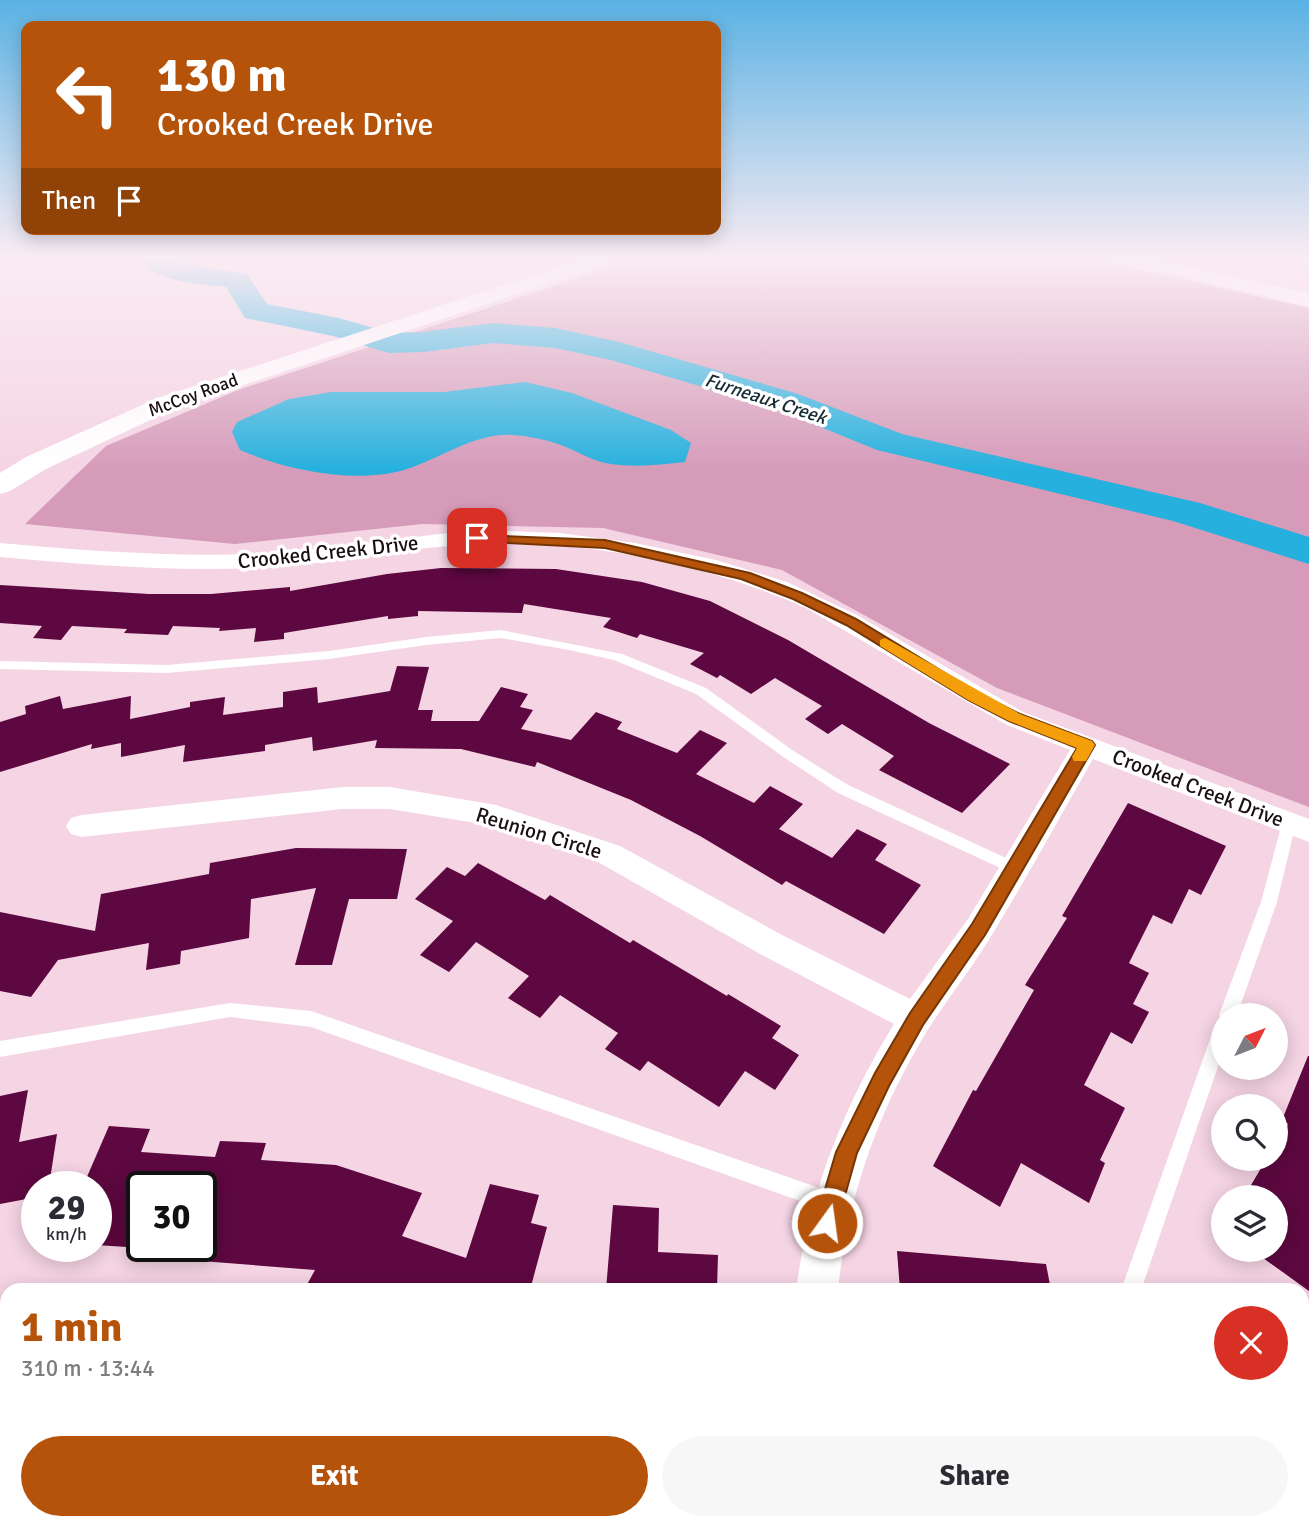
<!DOCTYPE html>
<html lang="en">
<head>
<meta charset="utf-8">
<style>
  :root { --surface:#fff; --page:#f7f7f7; --text:#2b2b33; --muted:#7c7c81; --accent:#b45309 }
  body { margin:0; font-family:Signika,sans-serif; background:var(--page); color:var(--text); height:100vh; display:flex; flex-direction:column; font-size:26px; white-space:nowrap }
  * { box-sizing:border-box; margin:0 }
  p { font-size:23px; color:var(--muted) }
  .icon { flex:none; width:38px; height:38px; fill:none; stroke:currentColor; stroke-width:2; stroke-linecap:round; stroke-linejoin:round }
  .map { position:relative; flex:1; overflow:hidden }
  .panel { position:absolute; left:0px; top:1283px; width:1309px; height:247px; display:flex; flex-direction:column; background:var(--surface); border-radius:21px 21px 0 0; box-shadow:0 4px 18px #0003 }
  .panel>* { flex:none }
  .hud { position:absolute; left:21px; top:21px; width:700px; height:214px; border-radius:14px; box-shadow:0 4px 18px #0003; background:#b45309; color:#fff; overflow:hidden }
  .needle { width:46px; rotate:48deg }
  .buttons { position:absolute; left:1211px; top:1003px; display:grid; gap:14px }
  .buttons a { display:grid; place-items:center; width:77px; height:77px; border-radius:50%; background:var(--surface); box-shadow:0 4px 18px #0003; font-size:35px }
  .speed { position:absolute; left:21px; top:1171px; display:flex; gap:14px; font-size:35px; font-weight:700; text-align:center }
  .speed>* { display:grid; place-content:center; width:91px; height:91px; border-radius:50%; background:var(--surface); box-shadow:0 4px 18px #0003; line-height:1 }
  .speed small { font-size:18px; font-weight:400 }
  .speed .limit { border:4px solid #111; border-radius:10px; background:#fff; color:#111 }
  .pin { position:absolute; display:grid; place-items:center; width:60px; height:60px; color:#fff; margin:-30px; border-radius:14px; box-shadow:0 4px 10px #0006 }
  .me { position:absolute; width:77px; margin:-38px; rotate:14deg; stroke-linejoin:round; filter:drop-shadow(0 0 5px #0008) }
  .turn { display:flex; align-items:center; gap:24px; height:147px; padding:0 21px; font-size:32px }
  .turn .icon { width:91px; height:91px; stroke-width:2.5 }
  .turn b { display:block; font-size:49px; line-height:60px }
  .then { display:flex; align-items:center; height:66px; padding:0 21px; background:#0003; gap:14px; font-size:26px }
  .round { display:grid; place-items:center; flex:none; width:74px; height:74px; border-radius:37px; background:var(--page) }
  .headline { display:flex; align-items:center; justify-content:space-between; height:119px; padding:0 21px }
  h1 { font-size:42px; font-weight:700; line-height:52px; color:var(--accent) }
  .primary-button { display:flex; gap:14px; margin-top:auto; padding:14px 21px }
  .primary-button a { flex:1; height:80px; border-radius:42px; background:var(--accent); color:#fff; font-size:28px; font-weight:700; line-height:80px; text-align:center }
  .primary-button a+a { background:var(--page); color:var(--text) }
  .map>svg:first-child { display:block }
  .green { fill:#d59bb9 }
  .water { fill:#25b0dd }
  .lines { fill:none; stroke-linecap:round; stroke-linejoin:round }
  .river { fill:#25b0dd; fill-rule:evenodd }
  .building { fill:#5d0840 }
  .lane { fill:#fff; fill-rule:evenodd }
  .street { fill:#fff; fill-rule:evenodd }
  .secondary { fill:#fff; fill-rule:evenodd }
  .route { fill:#b45309; stroke:#753606; stroke-width:2 }
  .slow { fill:#f59e0b }
  .labels { text-anchor:middle; stroke-width:7; stroke-linejoin:round; paint-order:stroke }
  .far-street-label { font-size:18px; fill:#1a0f15; stroke:#fff }
  .far-water-label { font-size:19px; font-style:italic; fill:#172c35; stroke:#fff }
  .street-label { font-size:21px; fill:#1a0f15; stroke:#fff }
</style>
</head>
<body>
<div class="map">
<svg width="1309" height="1528" viewBox="0 0 1309 1528">
  <rect width="100%" height="100%" fill="#f5d4e4"/>
  <polygon class="green" points="643,257 1063,257 1153,273 1309,308 1309,807 997,688 782,570 603,528 422,524 235,544 25,524 106,446 238,390"/>
  <path class="water" d="M525 382 572 393 671 430 691 443 685 462C659 465 632 468 605 463 588 459 572 448 555 443 543 439 527 436 513 435 477 432 441 458 407 469 357 485 286 470 240 450L232 432 237 422 289 399 331 392H444Z"/>
  <g class="lines">
    <path class="river" d="M137 257H171L182 263 247 274 267 304 339 318 391 333 423 332 493 323 555 328 619 342 798 394 902 434 1200 503 1309 537V564L1173 521 877 450 774 408 611 360 555 348 493 343 423 352 389 353 333 336 245 318 226 287C198 283 155 283 137 257Z"/>
  </g>
  <g class="building">
    <polygon points="441,568 556,569 642,582 710,601 788,640 929,723 1010,764 962,813 879,770 894,756 842,724 828,734 805,719 822,706 775,678 751,694 720,675 717,678 690,664 704,653 640,634 637,638 603,627 611,618 524,604 522,613 418,611 418,616 388,619 388,616 284,633 284,639 254,642 256,628 219,631 220,628 173,626 168,635 124,633 127,629 72,626 61,640 33,638 42,626 0,623 0,585 149,594 211,594 290,587 290,591 387,574"/>
    <polygon points="397,666 429,667 418,710 433,710 431,721 479,721 501,687 528,694 520,707 533,710 521,729 571,740 596,712 622,722 617,729 677,753 700,730 727,743 696,774 754,803 770,786 803,804 779,829 832,858 857,829 887,844 875,860 921,885 884,934 786,881 782,885 700,836 631,800 537,762 535,767 461,749 375,748 377,740 313,751 312,737 265,745 265,751 183,762 185,745 121,757 121,743 91,749 92,744 0,772 0,722 26,714 25,706 60,696 63,709 131,696 130,719 190,707 190,702 225,697 223,715 283,707 283,692 317,687 318,703 390,691"/>
    <polygon points="1128,803 1226,846 1201,895 1189,889 1172,924 1153,915 1129,963 1149,973 1133,1004 1149,1012 1132,1044 1111,1032 1084,1085 1125,1108 1100,1160 1105,1163 1089,1203 1021,1163 1000,1207 933,1166 973,1090 976,1091 1034,990 1025,985 1067,918 1062,916"/>
    <polygon points="296,848 407,849 397,899 349,899 332,965 295,965 316,888 251,899 249,938 181,951 180,964 146,970 149,943 58,960 31,997 0,991 0,912 95,931 101,894 209,874 210,863"/>
    <polygon points="478,863 545,900 550,895 630,943 633,940 727,996 728,994 781,1026 772,1038 799,1055 775,1090 745,1071 719,1107 648,1061 640,1071 605,1049 618,1033 560,995 540,1018 508,998 529,976 476,942 449,972 420,955 453,921 415,899 447,867 465,876"/>
    <polygon points="1308,1056 1309,1056 1309,1291 1252,1250 1276,1250 1276,1197 1244,1197 1267,1158 1276,1158 1276,1144 1288,1124 1282,1120"/>
    <polygon points="28,1090 19,1142 57,1134 49,1186 37,1186 37,1197 0,1204 0,1096"/>
    <polygon points="109,1126 150,1129 141,1152 215,1157 220,1141 266,1143 261,1160 336,1165 422,1193 402,1236 466,1258 490,1184 539,1195 531,1223 547,1227 530,1290 304,1290 315,1270 201,1261 201,1186 142,1186 142,1248 96,1245 96,1186 83,1186"/>
    <polygon points="613,1205 659,1208 658,1252 718,1255 717,1290 606,1290"/>
    <polygon points="897,1251 1046,1264 1051,1290 900,1290"/>
  </g>
  <g class="lines">
    <g class="lane">
      <polygon points="1303,257 1309,257 1309,259 1304,259"/>
      <polygon points="501,630 622,654 706,688 792,750 848,785 1019,864 1022,868 1019,872 1009,872 838,793 782,756 696,694 614,660 569,650 501,638 426,645 329,659 167,673 0,669 0,661 167,665 329,651 426,637"/>
      <polygon points="1289,818 1294,819 1296,823 1277,902 1237,1015 1223,1015 1223,1052 1141,1290 1121,1290 1214,1028 1217,1023 1223,1021 1219,1015 1261,902 1282,823 1284,819"/>
      <polygon points="230,1003 311,1011 831,1192 838,1195 841,1202 838,1209 831,1212 311,1027 230,1017 0,1057 0,1041"/>
      <polygon points="1189,1522 1215,1522 1217,1528 1192,1528"/>
    </g>
    <g class="street">
      <path d="M486 530 560 533 635 543 716 560 787 582 857 615 1023 712 1309 819V842L1093 759C1058 820 1024 883 987 943 968 973 946 1001 927 1031 878 1112 848 1195 838 1290H796C809 1194 843 1107 894 1024L760 954 598 862 494 826 390 809H343L81 837 71 834 66 826 71 818 81 815 343 787H390L496 805 620 846 784 936 910 999 968 919 1070 750 1005 724 806 608C695 559 569 536 449 546 391 550 334 563 275 567 184 573 91 565 0 557V543C91 551 182 558 273 553 344 550 414 534 486 530Z"/>
      <polygon points="0,1361 7,1363 7,1407 0,1405"/>
      <polygon points="817,1522 865,1522 866,1528 818,1528"/>
    </g>
    <g class="secondary">
      <polygon points="590,257 620,257 617,261 178,407 46,469 10,491 0,494 0,473 26,457 160,397"/>
      <polygon points="1100,257 1143,257 1309,293 1309,307 1182,276 1110,263 1103,261"/>
    </g>
  </g>
  <linearGradient id="sky" x2="0" y2="1"><stop stop-color="#5ab2e4"/><stop offset="0.55" stop-color="#faecf3"/><stop offset="1" stop-color="#faecf3" stop-opacity="0"/></linearGradient>
  <rect width="1309" height="471" fill="url(#sky)"/>
  <polygon class="route" points="477,535 605,540 750,573 802,593 856,619 978,693 1020,714 1092,741 1095,745 985,935 923,1025 889,1086 857,1153 835,1231 827,1234 819,1231 815,1223 836,1152 875,1073 910,1013 972,924 1077,748 1009,721 968,700 846,625 793,599 741,579 605,548 472,541 472,536"/>
  <polygon class="slow" points="885,638 1020,714 1092,741 1095,745 1086,761 1074,761 1072,757 1077,748 1009,721 968,700 880,646 880,640"/>
  <g class="labels">
    <g class="far-street-label">
      <text transform="translate(193 395) rotate(-20)" y="6">McCoy Road</text>
    </g>
    <g class="far-water-label">
      <text transform="translate(766 398) rotate(18)" y="7">Furneaux Creek</text>
    </g>
    <g class="street-label">
      <text transform="translate(328 552) rotate(-6)" y="7">Crooked Creek Drive</text>
      <text transform="translate(1198 788) rotate(21)" y="7">Crooked Creek Drive</text>
      <text transform="translate(539 833) rotate(17)" y="7">Reunion Circle</text>
    </g>
  </g>
</svg>
<div class="buttons">
<a><svg class="needle" viewBox="-14 -14 28 28"><path d="M0-13l5 13h-10z" fill="#e53935"/><path d="M0 13l5-13h-10z" fill="#7c7c81"/></svg></a>
<a><svg class="icon" aria-label="search" viewBox="0 0 24 24"><circle cx="10" cy="10" r="6"/><path d="M15 15l6 6"/></svg></a>
<a><svg class="icon" aria-label="layers" viewBox="0 0 24 24"><path d="M12 4l9 5-9 5-9-5zM3 14l9 5 9-5"/></svg></a>
</div>
<div class="speed"><div>29<small>km/h</small></div><div class="limit">30</div></div>
<div class="pin" style="left:477px;top:538px;background:#d93025"><svg class="icon" aria-label="arrive" viewBox="0 0 24 24"><path d="M6 21V4h12l-3 4 3 4H6"/></svg></div>
<svg class="me" style="left:827px;top:1223px" viewBox="-20 -20 40 40"><circle r="17" fill="#b45309" stroke="#fff" stroke-width="3"/><path d="M0-11L8 9 0 5-8 9z" fill="#fff"/></svg>
<div class="hud">
<div class="turn"><svg class="icon" aria-label="left" viewBox="0 0 24 24"><path d="M17 20v-9H6M10 6l-5 5 5 5"/></svg><div><b>130 m</b>Crooked Creek Drive</div></div>
<div class="then">Then<svg class="icon" aria-label="arrive" viewBox="0 0 24 24"><path d="M6 21V4h12l-3 4 3 4H6"/></svg></div>
</div>
<section class="panel">
<div class="headline"><div><h1>1 min</h1><p>310 m · 13:44</p></div><a class="round" style="background:#d93025;color:#fff"><svg class="icon" aria-label="close" viewBox="0 0 24 24"><path d="M6 6l12 12M18 6L6 18"/></svg></a></div>
<div class="primary-button"><a>Exit</a><a>Share</a></div>
</section>
</div>
</body>
</html>
